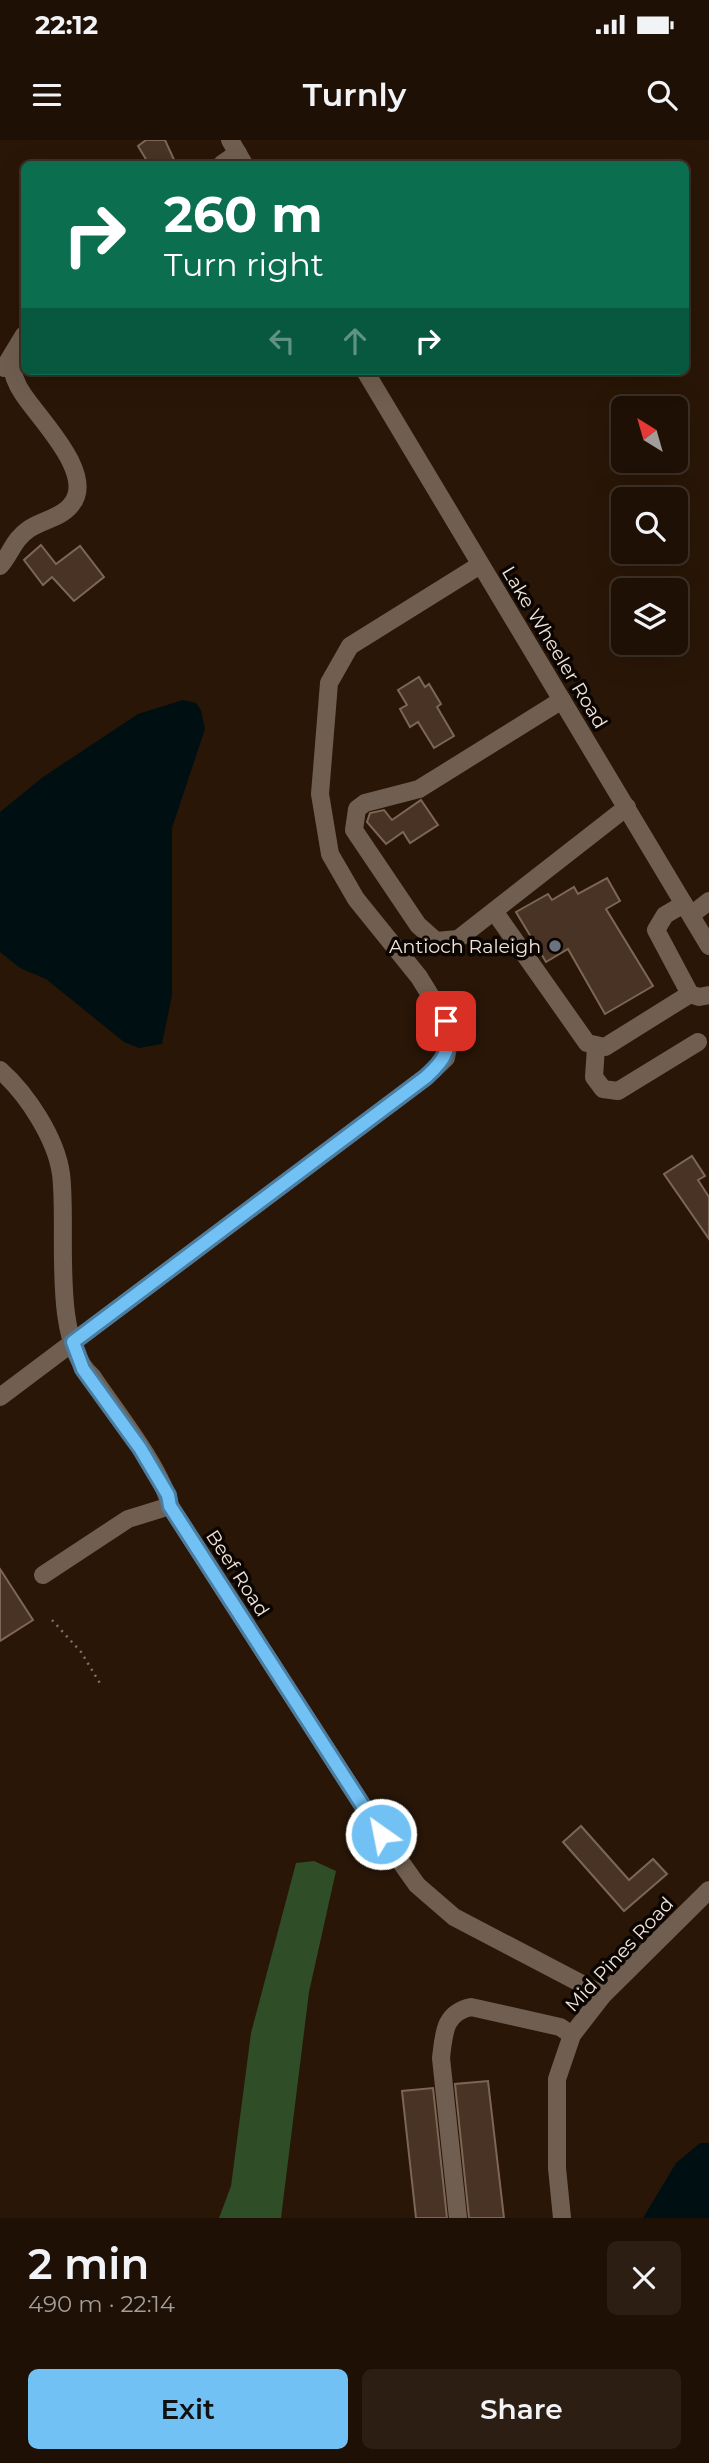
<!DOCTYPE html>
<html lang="en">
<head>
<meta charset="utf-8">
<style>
  :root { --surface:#1f1005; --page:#2c1e13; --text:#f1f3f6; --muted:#a19d9a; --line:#3c3027; --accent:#72c1f5 }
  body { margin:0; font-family:Montserrat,sans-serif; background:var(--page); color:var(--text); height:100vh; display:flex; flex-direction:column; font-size:26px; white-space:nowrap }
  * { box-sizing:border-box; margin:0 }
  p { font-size:23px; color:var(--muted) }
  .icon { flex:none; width:38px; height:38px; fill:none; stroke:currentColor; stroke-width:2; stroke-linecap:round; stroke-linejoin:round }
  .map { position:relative; height:2078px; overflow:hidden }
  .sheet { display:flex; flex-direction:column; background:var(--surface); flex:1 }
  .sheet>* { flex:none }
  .guide { position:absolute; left:21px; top:21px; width:668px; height:214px; border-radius:10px; box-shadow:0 7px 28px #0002,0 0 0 2px var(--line); background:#0b6e4f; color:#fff; overflow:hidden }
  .needle { width:46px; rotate:323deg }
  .tools { position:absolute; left:611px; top:256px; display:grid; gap:14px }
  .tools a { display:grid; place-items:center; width:77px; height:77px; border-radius:10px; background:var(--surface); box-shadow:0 7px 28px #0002,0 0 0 2px var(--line); font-size:35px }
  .pin { position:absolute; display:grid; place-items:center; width:60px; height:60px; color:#fff; margin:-30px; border-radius:14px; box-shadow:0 4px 10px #0006 }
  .me { position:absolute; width:77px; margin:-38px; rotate:327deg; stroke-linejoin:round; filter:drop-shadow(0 0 5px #0008) }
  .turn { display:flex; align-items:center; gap:24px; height:147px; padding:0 28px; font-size:32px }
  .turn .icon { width:91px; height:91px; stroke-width:2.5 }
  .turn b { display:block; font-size:49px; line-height:60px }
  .lanes { display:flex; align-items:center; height:66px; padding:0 28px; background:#0003; justify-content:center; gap:35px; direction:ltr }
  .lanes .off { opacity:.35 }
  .round { display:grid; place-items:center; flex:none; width:74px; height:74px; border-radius:10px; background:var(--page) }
  .headline { display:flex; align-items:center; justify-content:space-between; height:119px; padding:0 28px }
  h1 { font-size:42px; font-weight:600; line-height:52px }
  .cta { display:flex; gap:14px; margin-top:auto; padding:14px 28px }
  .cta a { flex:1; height:80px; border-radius:10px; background:var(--accent); color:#111; font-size:28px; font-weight:600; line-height:80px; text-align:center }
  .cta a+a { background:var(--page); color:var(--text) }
  .status { display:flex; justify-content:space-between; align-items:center; height:49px; padding:0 35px; background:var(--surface); direction:ltr }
  .status svg { height:19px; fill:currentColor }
  header { display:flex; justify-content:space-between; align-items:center; height:91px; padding:0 28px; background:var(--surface); font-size:32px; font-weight:600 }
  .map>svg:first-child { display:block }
  .forest { fill:#2f4d27 }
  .water { fill:#000f11 }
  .building { fill:#483324; stroke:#7d6655; stroke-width:2 }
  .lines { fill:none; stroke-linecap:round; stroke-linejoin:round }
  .path { stroke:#827265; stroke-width:2.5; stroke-dasharray:2 5; stroke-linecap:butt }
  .minor { stroke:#705f50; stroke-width:18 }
  .route-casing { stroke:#4a7d9f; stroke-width:18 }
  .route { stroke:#72c1f5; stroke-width:12 }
  .worship-dot { fill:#6b7280; stroke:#0b0502; stroke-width:2.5 }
  .labels { text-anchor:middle; stroke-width:7; stroke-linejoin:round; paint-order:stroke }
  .street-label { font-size:19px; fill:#f2e4db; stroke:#0b0502 }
  .poi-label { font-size:19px; fill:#f2e4db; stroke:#0b0502; text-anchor:end }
</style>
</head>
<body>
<div class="status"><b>22:12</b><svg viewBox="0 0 49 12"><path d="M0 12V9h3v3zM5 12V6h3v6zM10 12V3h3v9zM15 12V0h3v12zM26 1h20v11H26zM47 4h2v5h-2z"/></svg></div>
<header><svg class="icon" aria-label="menu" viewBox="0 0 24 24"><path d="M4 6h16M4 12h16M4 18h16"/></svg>Turnly<svg class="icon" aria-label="search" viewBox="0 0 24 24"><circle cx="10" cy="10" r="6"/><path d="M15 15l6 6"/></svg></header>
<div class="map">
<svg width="709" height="2078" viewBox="0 0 709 2078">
  <rect width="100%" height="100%" fill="#291607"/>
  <polygon class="forest" points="314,1721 336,1731 309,1852 281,2078 219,2078 231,2046 251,1893 296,1723"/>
  <g class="water">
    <polygon points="183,560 196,563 201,570 205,589 172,688 172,855 162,904 139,908 124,902 46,839 20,828 0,812 0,672 43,637 138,574"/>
    <polygon points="700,2003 709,2003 709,2078 643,2078 676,2023"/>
  </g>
  <g class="building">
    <polygon points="146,0 165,0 176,24 153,24 147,21 138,6"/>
    <polygon points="41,405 56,424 80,406 104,437 74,461 52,437 43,445 24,420"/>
    <polygon points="419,537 425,547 429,544 441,564 437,567 454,596 434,608 418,582 410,587 400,569 407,565 398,550"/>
    <polygon points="421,660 438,685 410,703 403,692 386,704 367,682 370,673 384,670 392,680"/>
    <polygon points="607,738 620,761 606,769 653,846 605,874 568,809 546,822 516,772 548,754 552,760 574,747 578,754"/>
    <polygon points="692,1016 705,1036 698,1040 709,1057 709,1099 664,1034"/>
    <polygon points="0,1429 33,1480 0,1501"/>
    <polygon points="581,1686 629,1740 653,1719 667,1734 624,1771 563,1702"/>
    <polygon points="488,1941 504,2078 469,2078 455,1944"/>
    <polygon points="433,1948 447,2078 416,2078 402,1951"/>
  </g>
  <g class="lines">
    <polyline class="path" points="52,1480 81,1512 101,1545"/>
    <g class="minor">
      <polyline points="230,0 244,24"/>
      <polyline points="222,24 238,13"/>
      <polyline points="4,228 24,195"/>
      <polyline points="365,231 709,806"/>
      <path d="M0 426C11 413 14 399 29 389 42 380 61 378 71 365 97 335 39 279 23 254 15 243 12 232 10 219"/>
      <polyline points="562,560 419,649 365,663 357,669 354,690 418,785 436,801 458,799 627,667"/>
      <polyline points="684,764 665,775 656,790 690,854 699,857 709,855"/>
      <polyline points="494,771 587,903 605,907 690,854"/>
      <polyline points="691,775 709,761"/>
      <polyline points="596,907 594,937 603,949 618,951 698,902"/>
      <path d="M0 930C27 954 56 998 61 1034 68 1087 50 1200 92 1236 115 1271 161 1327 170 1366L381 1694 417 1745 454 1777 603 1855"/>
      <polyline points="0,1257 426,937 446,918 450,897 446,881 419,837 356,759 330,714 320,654 329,543 350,506 480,425"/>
      <polyline points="43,1435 128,1379 170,1366"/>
      <path d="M458 2078 441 1918C444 1893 444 1873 471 1867L560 1887 572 1895"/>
      <polyline points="562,2078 557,2028 557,1939 572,1895 603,1855 709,1750"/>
    </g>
  </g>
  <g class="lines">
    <defs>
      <path id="route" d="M381 1694 170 1366 168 1355 140 1308 83 1229 73 1202 426 937C446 919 452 908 446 881"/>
    </defs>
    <use href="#route" class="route-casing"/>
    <use href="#route" class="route"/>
  </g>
  <circle class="worship-dot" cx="555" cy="806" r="7"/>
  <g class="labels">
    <g class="street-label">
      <text transform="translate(555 507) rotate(59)" y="7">Lake Wheeler Road</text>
      <text transform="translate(238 1433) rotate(57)" y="7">Beef Road</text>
      <text transform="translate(619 1814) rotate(-47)" y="7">Mid Pines Road</text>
    </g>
    <g class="poi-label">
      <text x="541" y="813">Antioch Raleigh</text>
    </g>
  </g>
</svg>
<div class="tools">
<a><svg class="needle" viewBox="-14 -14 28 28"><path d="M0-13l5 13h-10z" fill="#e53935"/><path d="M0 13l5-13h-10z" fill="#a19d9a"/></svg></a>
<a><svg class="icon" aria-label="search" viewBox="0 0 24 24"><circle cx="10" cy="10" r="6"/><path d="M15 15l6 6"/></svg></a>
<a><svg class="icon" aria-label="layers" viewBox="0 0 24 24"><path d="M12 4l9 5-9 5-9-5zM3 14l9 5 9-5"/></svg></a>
</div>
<div class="pin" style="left:446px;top:881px;background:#d93025"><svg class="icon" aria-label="arrive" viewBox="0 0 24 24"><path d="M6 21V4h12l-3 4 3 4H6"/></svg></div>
<svg class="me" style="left:381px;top:1694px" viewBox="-20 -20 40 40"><circle r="17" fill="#72c1f5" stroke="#fff" stroke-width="3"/><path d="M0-11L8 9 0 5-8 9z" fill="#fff"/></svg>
<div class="guide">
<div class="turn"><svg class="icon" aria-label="right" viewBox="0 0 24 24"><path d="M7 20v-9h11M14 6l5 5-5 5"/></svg><div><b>260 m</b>Turn right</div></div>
<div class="lanes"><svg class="icon off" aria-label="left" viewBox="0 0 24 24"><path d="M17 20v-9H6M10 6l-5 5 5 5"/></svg><svg class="icon off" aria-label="ahead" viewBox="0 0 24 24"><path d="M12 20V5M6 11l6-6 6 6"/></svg><svg class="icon" aria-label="right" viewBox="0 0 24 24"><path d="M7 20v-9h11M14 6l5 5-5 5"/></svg></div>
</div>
</div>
<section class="sheet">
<div class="headline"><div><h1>2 min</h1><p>490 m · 22:14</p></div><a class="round"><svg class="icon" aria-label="close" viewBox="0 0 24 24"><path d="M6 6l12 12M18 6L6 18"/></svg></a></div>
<div class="cta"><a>Exit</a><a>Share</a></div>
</section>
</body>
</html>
